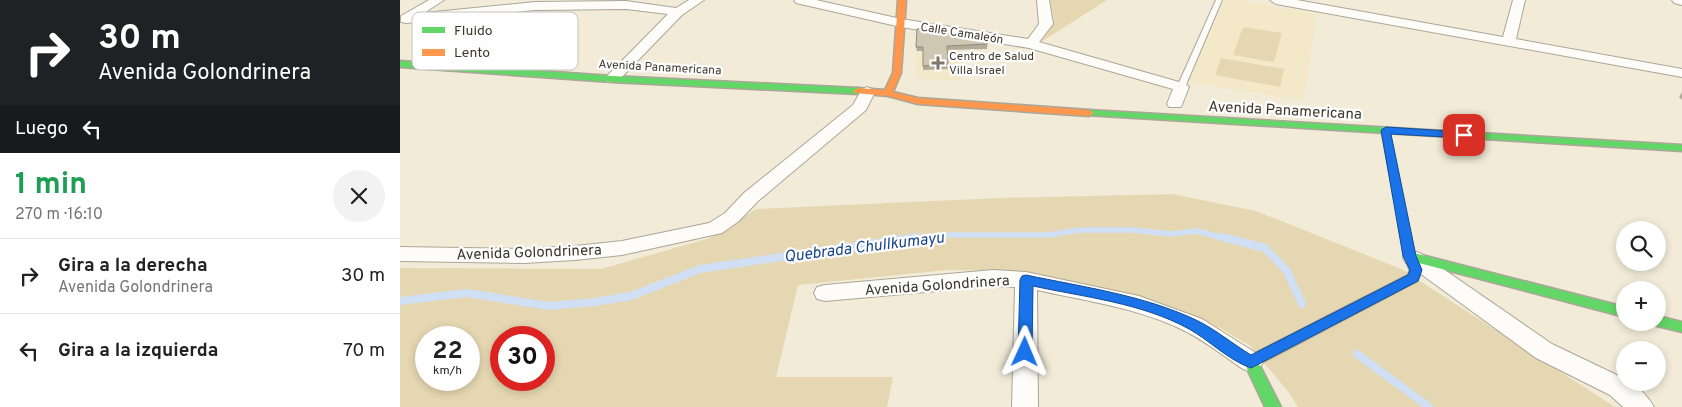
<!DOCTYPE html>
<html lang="es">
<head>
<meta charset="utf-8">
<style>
  :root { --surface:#fff; --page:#f2f2f2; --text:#222; --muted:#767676; --line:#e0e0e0 }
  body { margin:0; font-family:Overpass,sans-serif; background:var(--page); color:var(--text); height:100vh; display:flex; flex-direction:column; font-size:19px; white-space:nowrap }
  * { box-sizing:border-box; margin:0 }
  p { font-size:16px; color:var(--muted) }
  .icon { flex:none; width:28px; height:28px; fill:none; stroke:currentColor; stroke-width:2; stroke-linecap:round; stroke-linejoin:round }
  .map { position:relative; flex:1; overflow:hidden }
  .details { display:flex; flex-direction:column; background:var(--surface); width:400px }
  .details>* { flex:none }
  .banner { background:#202124; color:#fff; overflow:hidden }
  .buttons { position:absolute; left:1216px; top:221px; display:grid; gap:10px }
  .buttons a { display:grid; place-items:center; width:50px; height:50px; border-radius:50%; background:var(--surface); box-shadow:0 2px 8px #0003; font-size:25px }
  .speed { position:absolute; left:15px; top:326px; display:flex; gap:10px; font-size:25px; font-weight:700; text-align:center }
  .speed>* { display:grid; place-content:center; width:65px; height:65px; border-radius:50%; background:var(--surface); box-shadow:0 2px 8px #0003; line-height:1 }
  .speed small { font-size:12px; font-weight:400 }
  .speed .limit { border:8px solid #d22; background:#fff; color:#111 }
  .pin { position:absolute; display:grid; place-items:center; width:42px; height:42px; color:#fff; margin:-21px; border-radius:10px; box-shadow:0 2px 8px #0006 }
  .me { position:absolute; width:55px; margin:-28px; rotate:1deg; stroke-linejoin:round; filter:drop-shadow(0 0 4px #0008) }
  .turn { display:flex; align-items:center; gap:18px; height:105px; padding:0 15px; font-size:22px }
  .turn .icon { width:65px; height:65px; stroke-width:2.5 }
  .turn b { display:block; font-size:35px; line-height:42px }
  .then { display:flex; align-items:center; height:48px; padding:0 15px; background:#0003; gap:10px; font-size:19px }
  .round { display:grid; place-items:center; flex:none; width:52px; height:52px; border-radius:26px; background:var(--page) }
  .overview { display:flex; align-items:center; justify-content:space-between; height:85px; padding:0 15px }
  h1 { font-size:30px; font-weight:700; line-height:38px; color:#1e9e55 }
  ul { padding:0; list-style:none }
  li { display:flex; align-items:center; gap:15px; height:75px; padding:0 15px; border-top:1px solid var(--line) }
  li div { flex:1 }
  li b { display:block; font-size:19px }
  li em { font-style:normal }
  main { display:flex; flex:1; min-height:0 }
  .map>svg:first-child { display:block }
  .built { fill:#f3e8c8 }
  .green { fill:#e5d7b1; fill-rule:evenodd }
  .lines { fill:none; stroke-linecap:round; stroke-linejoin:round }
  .stream-far1 { stroke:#d0dff3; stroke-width:5.5 }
  .stream { stroke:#d0dff3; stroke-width:8 }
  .lane-casing { stroke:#aba698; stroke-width:2 }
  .street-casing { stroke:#aba698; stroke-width:2 }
  .fast-casing { stroke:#aba698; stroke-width:3 }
  .slow-casing { stroke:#aba698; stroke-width:3 }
  .lane { fill:#fdfcf9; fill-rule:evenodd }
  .street { fill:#fdfcf9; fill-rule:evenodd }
  .fast { fill:#63d668; fill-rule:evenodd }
  .slow { fill:#ff974d; fill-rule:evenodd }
  .wall { fill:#b2ab99 }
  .building { fill:#cfc7b2; stroke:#918b7d }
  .route { fill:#1a73e8; stroke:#114b97 }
  .poi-dot { fill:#7c7768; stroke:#fefefe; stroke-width:2 }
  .labels { text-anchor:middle; stroke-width:4.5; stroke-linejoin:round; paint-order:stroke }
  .far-street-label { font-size:12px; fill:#3d382b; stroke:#fefefe }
  .far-poi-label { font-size:12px; fill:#3d382b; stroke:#fefefe; text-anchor:start }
  .street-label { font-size:15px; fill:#3d382b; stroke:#fefefe }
  .water-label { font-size:16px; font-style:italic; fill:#17458a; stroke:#fefefe }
  .key { fill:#fefefe; stroke:#c4c3bf; stroke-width:1 }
  .key-label { font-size:14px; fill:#3d382b }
</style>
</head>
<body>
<main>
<section class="details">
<div class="banner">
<div class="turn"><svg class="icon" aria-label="right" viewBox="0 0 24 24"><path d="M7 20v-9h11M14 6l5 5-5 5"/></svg><div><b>30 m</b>Avenida Golondrinera</div></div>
<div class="then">Luego<svg class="icon" aria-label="left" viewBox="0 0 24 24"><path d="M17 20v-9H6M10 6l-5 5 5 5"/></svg></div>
</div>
<div class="overview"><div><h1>1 min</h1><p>270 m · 16:10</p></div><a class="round"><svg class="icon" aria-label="close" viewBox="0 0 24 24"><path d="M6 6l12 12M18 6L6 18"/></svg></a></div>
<ul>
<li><svg class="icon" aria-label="right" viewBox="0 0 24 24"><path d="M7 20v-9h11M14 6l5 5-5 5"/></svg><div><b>Gira a la derecha</b><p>Avenida Golondrinera</p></div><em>30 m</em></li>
<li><svg class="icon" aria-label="left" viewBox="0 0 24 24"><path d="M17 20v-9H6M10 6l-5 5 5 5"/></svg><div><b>Gira a la izquierda</b></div><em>70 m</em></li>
</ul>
</section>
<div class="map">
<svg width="1282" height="407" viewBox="0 0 1282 407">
  <rect width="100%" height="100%" fill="#f2ebd8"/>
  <g class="built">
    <polygon points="825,0 838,0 917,14 904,101 788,82"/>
    <polygon points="517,37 559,37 561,81 518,78 515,76"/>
  </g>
  <g class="green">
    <polygon points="650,0 707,0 641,42 654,20"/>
    <polygon points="843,27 882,33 874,62 833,55"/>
    <polygon points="821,58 884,69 880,87 815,75"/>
    <path d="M772 194 856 211 1001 269 1215 407H898L890 394 849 345 820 328 753 300 623 271 547 270 398 285 376 377H493L487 407H0V268L201 269 310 238 356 209 600 198ZM26 338H69V380H26ZM101 338H144V380H101Z"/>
  </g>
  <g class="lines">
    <polyline class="stream-far1" points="504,239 541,235 648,235 679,230 733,230 771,234 797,231 827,239"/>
    <g class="stream">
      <polyline points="822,237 865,248 887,271 902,304"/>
      <polyline points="0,301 67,293 148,306 195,302 231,296 300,269 517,237"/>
      <polyline points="957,354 1029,407"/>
    </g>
    <defs>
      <g id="lane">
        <polygon points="816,0 822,0 785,87 784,89 778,89 777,87"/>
        <polygon points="985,127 989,130 1015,256 1014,259 1006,259 1005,256 981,130"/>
      </g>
      <g id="street">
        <polygon points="29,0 44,0 24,13 135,2 226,1 276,8 289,0 304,0 282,15 217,82 207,82 205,79 207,76 268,14 226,9 135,10 6,23 1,22 1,16"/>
        <polygon points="394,0 416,0 501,19 628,39 639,24 637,0 649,0 653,24 639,42 786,84 789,87 781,107 769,107 767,104 773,89 629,48 501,27 396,3"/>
        <polygon points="870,0 897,0 1103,37 1113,0 1125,0 1116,39 1282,69 1282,77 876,4"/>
        <polygon points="1272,0 1282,0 1282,5 1274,3"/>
        <polygon points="467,87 472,89 475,92 466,110 358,201 339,221 322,233 222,255 175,260 124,263 0,261 0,247 124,249 175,246 222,241 309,223 325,213 344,193 453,105 462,89"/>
        <path d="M1013 251 1020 253 1152 344 1225 379V382C1236 382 1249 398 1254 407H1223L1210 395 1136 358 1006 263 1003 258 1006 253Z"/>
        <path d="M593 270 626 272 739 296 802 319 859 355 863 362 859 369 851 372 843 369C824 356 805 341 785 331 739 308 686 301 637 290L638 407H612L615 287 593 286 425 301 417 299 414 293 417 287 425 285Z"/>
      </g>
      <g id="fast">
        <polygon points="0,61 212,76 458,88 463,91 458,94 212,82 0,67"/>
        <polygon points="689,110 1282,145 1282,151 686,115 686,111"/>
        <polygon points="1010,252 1225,307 1225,317 1019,263 1022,270 1017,281 859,364 881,407 865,407 844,362 846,358 1008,275 1010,270 1004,256 1006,253"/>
        <polygon points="1258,316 1282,322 1282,332 1253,325 1252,322 1258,322"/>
      </g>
      <polygon id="slow" points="498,0 506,0 501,73 493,92 518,98 689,110 694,113 689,116 518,104 488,96 455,93 453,91 458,88 485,90 493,73"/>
    </defs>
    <use href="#lane" class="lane-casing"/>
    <use href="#street" class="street-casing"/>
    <use href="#fast" class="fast-casing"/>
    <use href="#slow" class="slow-casing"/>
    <use href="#lane" class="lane"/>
    <use href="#street" class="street"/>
    <use href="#fast" class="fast"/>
    <use href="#slow" class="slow"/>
  </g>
  <g class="wall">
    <polygon points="588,39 587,49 547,50 548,69 523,70 523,51 517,51 516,47"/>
    <polygon points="1282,92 1282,100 1279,97"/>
  </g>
  <polygon class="building" points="524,28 588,39 587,44 547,46 548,64 523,66 523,47 516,47 517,29"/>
  <path class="route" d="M986 127 1064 132 1070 135 1064 138 991 134 1016 256 1022 270 1018 281 851 368C828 360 809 340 789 329 742 303 684 297 633 286L632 352 630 357 625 358 620 357 618 352 620 280 622 276 626 275C683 287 743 295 796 320 815 329 833 344 851 355L1008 275 1010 270 1003 256 981 130Z"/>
  <path class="poi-dot" d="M535.5 55.5h5v5h5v5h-5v5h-5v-5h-5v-5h5z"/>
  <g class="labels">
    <g class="far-street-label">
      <text transform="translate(562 33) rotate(9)" y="4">Calle Camaleón</text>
      <text transform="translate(260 67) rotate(3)" y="4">Avenida Panamericana</text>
    </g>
    <g class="far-poi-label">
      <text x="549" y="60">Centro de Salud<tspan x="549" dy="14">Villa Israel</tspan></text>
    </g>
    <g class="street-label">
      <text transform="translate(885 110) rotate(3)" y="5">Avenida Panamericana</text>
      <text transform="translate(129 252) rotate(-2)" y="5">Avenida Golondrinera</text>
      <text transform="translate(537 285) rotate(-4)" y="5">Avenida Golondrinera</text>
    </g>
    <g class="water-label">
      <text transform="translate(464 246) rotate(-7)" y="6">Quebrada Chullkumayu</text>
    </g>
  </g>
  <rect x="12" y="12" width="166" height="58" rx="8" class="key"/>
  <rect x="22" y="27" width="23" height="6" fill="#63d668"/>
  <rect x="22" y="49" width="23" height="7" fill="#ff974d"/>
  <g class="key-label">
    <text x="54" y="35">Fluido</text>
    <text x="54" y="57">Lento</text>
  </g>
</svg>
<div class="buttons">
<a><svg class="icon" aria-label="search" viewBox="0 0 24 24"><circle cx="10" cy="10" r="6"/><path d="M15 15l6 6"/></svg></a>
<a>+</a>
<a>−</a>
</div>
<div class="speed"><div>22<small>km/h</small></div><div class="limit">30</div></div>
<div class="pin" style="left:1064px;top:135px;background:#d93025"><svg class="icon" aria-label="arrive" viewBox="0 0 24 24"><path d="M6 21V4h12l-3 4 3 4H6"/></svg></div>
<svg class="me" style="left:625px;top:352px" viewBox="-20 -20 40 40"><path d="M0-17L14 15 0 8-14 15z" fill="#1a73e8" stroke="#fff" stroke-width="4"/></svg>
</div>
</main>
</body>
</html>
